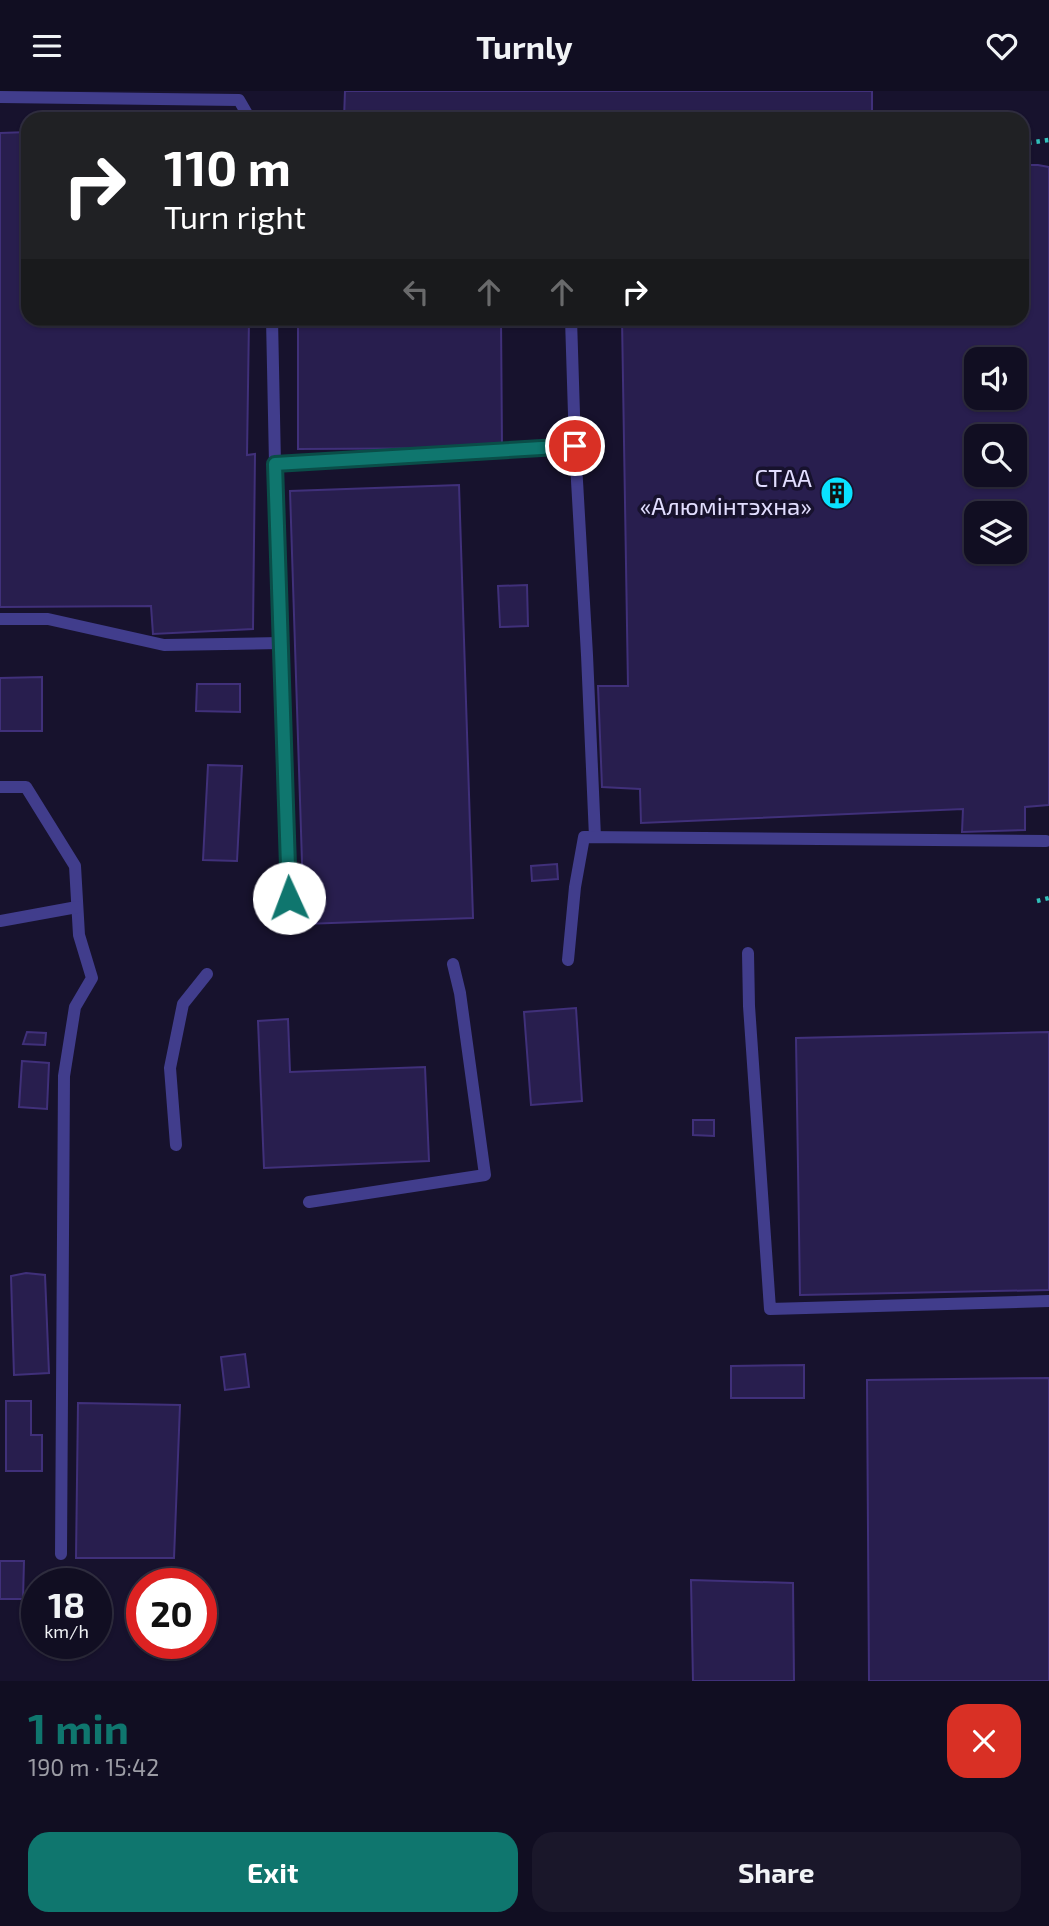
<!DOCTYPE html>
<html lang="en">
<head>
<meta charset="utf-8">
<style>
  :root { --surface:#110e22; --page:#1a172a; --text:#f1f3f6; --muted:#9c9ca5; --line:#302e40; --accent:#0f766e }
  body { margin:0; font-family:"Exo 2",sans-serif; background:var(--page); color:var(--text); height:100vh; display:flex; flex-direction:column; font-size:26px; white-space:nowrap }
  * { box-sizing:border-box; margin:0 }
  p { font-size:23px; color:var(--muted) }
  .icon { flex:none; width:38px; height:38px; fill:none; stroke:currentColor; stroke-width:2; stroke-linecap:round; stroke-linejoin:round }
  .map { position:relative; height:1590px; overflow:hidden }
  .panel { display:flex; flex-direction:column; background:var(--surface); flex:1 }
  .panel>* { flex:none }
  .banner { position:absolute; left:21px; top:21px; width:1008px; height:214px; border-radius:21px; box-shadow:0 2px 5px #0004,0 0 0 2px var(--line); background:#202124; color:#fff; overflow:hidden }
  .controls { position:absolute; left:964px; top:256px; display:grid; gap:14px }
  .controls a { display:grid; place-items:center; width:63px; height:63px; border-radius:14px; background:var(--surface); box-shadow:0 2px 5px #0004,0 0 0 2px var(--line); font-size:35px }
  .speed { position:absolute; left:21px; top:1477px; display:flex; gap:14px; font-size:35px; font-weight:700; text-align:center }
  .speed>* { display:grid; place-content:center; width:91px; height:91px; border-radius:50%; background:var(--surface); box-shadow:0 2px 5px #0004,0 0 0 2px var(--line); line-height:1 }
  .speed small { font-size:18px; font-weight:400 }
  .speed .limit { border:10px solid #d22; background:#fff; color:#111 }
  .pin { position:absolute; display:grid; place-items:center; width:60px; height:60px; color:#fff; margin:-30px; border:4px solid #fff; border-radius:50%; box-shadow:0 2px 7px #0007 }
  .me { position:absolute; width:77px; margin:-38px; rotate:358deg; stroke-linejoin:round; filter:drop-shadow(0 0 5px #0008) }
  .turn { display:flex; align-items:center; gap:24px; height:147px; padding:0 28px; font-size:32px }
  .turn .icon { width:91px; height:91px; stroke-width:2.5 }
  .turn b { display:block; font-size:49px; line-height:60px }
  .lanes { display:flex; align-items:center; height:66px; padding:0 28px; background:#0003; justify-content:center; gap:35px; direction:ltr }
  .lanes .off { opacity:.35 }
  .round { display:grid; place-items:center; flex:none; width:74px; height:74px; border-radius:21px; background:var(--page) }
  .head { display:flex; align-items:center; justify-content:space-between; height:119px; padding:0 28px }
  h1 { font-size:42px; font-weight:700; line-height:52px; color:var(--accent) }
  .action { display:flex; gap:14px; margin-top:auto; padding:14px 28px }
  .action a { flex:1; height:80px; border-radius:21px; background:var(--accent); color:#fff; font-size:28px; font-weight:700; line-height:80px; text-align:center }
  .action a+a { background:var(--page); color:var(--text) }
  header { display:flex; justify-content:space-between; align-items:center; height:91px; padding:0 28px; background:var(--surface); font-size:32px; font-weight:700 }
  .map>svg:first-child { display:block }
  .building { fill:#281e4e; stroke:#40307a; stroke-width:2; fill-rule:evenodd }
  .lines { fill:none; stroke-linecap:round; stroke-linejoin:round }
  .path { stroke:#31c0ba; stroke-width:4.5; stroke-dasharray:3.5 5; stroke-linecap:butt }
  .service { stroke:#413d8c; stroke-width:12 }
  .route-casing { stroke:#0a4d48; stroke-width:18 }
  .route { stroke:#0f766e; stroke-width:12 }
  .labels { text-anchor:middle; stroke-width:7; stroke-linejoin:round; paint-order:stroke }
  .poi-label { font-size:24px; fill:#e2deff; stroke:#17122d; text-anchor:end }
</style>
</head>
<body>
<header><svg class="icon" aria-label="menu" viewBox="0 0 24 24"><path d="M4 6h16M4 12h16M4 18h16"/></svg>Turnly<svg class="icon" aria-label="heart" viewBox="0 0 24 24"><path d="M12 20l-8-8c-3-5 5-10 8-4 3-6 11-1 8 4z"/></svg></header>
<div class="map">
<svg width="1049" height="1590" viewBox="0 0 1049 1590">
  <rect width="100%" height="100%" fill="#17122d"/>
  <g class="building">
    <polygon points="345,0 872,0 872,28 344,28"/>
    <polygon points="28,41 28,228 249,228 247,364 255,363 253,538 153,543 151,515 0,516 0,42"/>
    <path d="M1022 74H1038L1049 76V714L1025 716V739L962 741 963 718 641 732 640 698 602 696 598 595H628L622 228H1022ZM976 268H1015V306H976ZM976 345H1015V383H976ZM976 422H1015V460H976Z"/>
    <polygon points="298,228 501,228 502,357 298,358"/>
    <polygon points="459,394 473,827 304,833 290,400"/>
    <polygon points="527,494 528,535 500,536 498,495"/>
    <polygon points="42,586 42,640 0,640 0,587"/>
    <polygon points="197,593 240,593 240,621 196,620"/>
    <polygon points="208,674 242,675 237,770 203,769"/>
    <polygon points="557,773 558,788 532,790 531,775"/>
    <polygon points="576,917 582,1010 531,1014 524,921"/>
    <polygon points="288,928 290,981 425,976 429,1070 264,1077 258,930"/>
    <polygon points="27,941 46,942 45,954 23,953"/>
    <polygon points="1049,941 1049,1199 800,1204 796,947"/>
    <polygon points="22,970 49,972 47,1018 19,1016"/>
    <polygon points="693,1029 714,1029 714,1045 693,1044"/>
    <polygon points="26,1182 45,1184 49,1282 14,1284 11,1185"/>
    <polygon points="245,1263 249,1296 225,1299 221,1266"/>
    <polygon points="804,1274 804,1307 731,1307 731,1275"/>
    <polygon points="1049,1287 1049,1590 869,1590 867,1289"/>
    <polygon points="6,1310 31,1310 31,1344 42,1344 42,1380 6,1380"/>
    <polygon points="78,1312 180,1314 174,1467 76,1467"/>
    <polygon points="0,1470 24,1470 23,1508 0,1508"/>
    <polygon points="691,1489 793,1492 794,1590 693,1590"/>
  </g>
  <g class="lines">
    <g class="path">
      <polyline points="1028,52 1049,49"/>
      <polyline points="1037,810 1049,807"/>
    </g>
    <g class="service">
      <polyline points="0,6 239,9 250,28"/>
      <polyline points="272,228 275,373"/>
      <polyline points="571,228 575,355"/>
      <polyline points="0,528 48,528 164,554 280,552"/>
      <polyline points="0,696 26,696 75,775 79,844 92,887 75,916 64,985 61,1463"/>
      <polyline points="289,807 275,373 575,355 587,564 595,746"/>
      <polyline points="0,830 77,816"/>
      <polyline points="748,862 749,915 770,1218 1049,1210"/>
      <polyline points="568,869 575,796 584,746 1046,750"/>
      <polyline points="176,1054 170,977 183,913 207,883"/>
      <polyline points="309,1111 485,1084 460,902 453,873"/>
    </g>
  </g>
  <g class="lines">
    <defs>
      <polyline id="route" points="289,807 275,373 575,355"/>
    </defs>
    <use href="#route" class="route-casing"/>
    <use href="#route" class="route"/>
  </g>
  <defs>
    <symbol id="building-disc" viewBox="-11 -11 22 22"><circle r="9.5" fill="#0ae2ff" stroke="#17122d"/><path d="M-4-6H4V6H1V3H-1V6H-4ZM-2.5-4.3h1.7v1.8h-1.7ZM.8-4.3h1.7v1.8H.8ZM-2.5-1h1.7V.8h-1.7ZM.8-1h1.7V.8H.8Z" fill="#111"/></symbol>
  </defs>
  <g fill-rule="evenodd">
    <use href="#building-disc" x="818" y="383" width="38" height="38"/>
  </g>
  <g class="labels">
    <g class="poi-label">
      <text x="812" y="396">СТАА<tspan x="812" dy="28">«Алюмінтэхна»</tspan></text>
    </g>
  </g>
</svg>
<div class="controls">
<a><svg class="icon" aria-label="sound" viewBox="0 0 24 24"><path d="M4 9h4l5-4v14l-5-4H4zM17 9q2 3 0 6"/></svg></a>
<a><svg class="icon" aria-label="search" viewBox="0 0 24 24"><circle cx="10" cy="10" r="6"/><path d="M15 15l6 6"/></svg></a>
<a><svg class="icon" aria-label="layers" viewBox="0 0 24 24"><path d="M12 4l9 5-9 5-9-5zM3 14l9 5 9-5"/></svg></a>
</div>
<div class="speed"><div>18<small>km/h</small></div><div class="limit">20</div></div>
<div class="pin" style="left:575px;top:355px;background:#d93025"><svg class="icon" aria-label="arrive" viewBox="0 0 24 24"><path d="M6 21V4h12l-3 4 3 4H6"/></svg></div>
<svg class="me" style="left:289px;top:807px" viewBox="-20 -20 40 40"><circle r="19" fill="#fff"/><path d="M0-13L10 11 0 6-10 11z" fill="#0f766e"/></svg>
<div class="banner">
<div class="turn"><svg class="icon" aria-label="right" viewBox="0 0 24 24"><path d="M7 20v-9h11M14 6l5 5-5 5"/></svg><div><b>110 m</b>Turn right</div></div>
<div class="lanes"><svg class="icon off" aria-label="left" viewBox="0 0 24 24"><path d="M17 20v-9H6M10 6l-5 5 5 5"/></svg><svg class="icon off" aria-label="ahead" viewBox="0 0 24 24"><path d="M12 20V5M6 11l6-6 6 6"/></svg><svg class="icon off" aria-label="ahead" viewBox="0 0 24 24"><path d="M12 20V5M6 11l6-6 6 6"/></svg><svg class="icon" aria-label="right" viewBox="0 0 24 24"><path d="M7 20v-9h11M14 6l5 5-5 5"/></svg></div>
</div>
</div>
<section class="panel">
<div class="head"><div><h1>1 min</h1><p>190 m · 15:42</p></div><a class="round" style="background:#d93025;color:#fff"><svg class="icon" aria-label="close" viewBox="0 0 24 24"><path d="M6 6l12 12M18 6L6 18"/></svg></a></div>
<div class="action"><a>Exit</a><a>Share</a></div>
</section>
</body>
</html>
